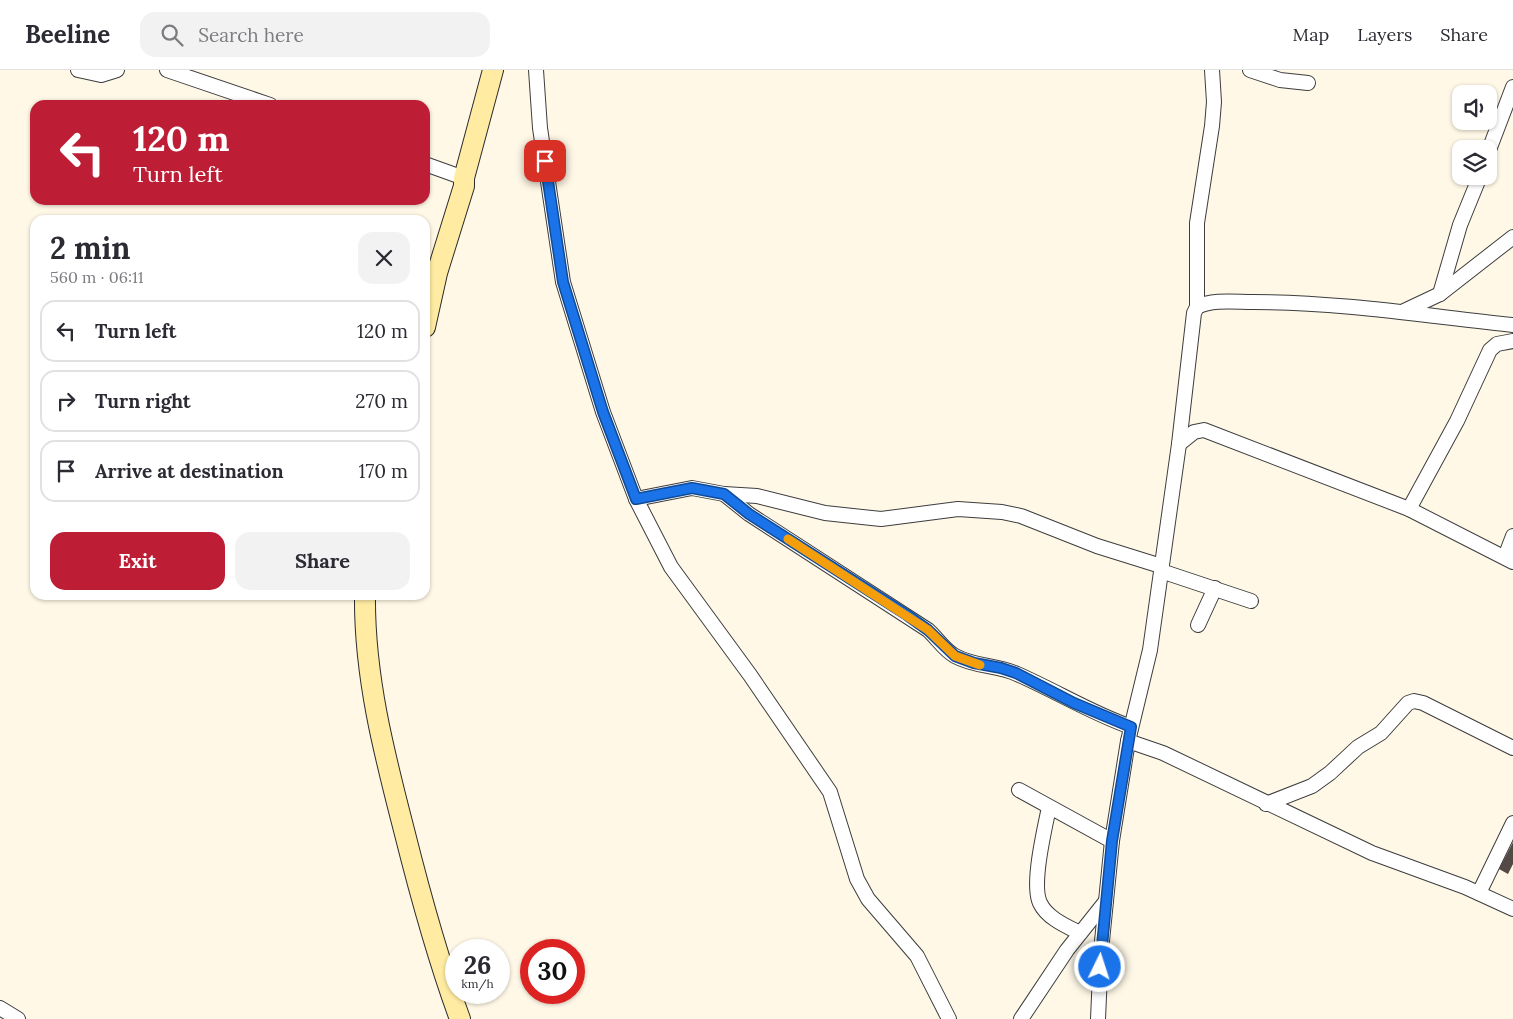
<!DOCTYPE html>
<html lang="en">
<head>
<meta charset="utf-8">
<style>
  :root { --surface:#fff; --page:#f2f2f3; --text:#2b2b33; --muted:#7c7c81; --line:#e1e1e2; --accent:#be1e35 }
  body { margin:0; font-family:Lora,serif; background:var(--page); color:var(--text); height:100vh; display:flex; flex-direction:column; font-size:19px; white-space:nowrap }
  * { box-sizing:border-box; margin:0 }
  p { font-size:16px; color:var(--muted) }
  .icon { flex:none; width:28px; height:28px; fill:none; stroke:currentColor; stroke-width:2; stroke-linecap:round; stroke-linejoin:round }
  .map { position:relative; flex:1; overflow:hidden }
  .drawer { position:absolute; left:30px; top:145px; width:400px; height:385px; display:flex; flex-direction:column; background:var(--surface); border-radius:15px; box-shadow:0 1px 4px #0004 }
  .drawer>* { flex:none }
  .top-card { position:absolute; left:30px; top:30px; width:400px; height:105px; border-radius:15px; box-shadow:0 1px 4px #0004; background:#be1e35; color:#fff; overflow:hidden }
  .tools { position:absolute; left:1452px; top:15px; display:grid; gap:10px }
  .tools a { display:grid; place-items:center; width:45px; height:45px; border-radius:10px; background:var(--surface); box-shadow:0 1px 4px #0004; font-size:25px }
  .speed { position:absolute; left:445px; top:869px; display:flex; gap:10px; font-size:25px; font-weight:700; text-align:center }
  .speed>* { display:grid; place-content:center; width:65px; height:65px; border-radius:50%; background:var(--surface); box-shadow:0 1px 4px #0004; line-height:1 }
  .speed small { font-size:12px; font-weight:400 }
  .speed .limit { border:8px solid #d22; background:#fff; color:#111 }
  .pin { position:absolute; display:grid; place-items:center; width:42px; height:42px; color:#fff; margin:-21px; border-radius:10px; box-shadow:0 2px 8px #0006 }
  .me { position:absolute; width:55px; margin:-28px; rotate:4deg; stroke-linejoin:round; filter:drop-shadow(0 0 4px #0008) }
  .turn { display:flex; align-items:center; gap:18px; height:105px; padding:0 20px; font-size:22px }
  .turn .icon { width:65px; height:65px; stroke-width:2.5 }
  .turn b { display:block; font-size:35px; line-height:42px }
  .round { display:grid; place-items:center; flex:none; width:52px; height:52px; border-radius:15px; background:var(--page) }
  .head { display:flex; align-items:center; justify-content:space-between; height:85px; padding:0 20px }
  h1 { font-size:30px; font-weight:700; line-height:38px }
  .cta { display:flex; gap:10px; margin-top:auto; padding:10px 20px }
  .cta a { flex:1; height:58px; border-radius:15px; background:var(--accent); color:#fff; font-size:20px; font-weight:700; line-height:58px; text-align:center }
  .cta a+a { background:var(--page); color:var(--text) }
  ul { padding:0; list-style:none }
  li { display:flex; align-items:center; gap:15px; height:62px; margin:0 10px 8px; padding:0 10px; border:2px solid var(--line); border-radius:15px }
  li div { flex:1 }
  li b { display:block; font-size:19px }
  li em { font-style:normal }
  header { display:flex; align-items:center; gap:30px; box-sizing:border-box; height:70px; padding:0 25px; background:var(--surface); border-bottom:1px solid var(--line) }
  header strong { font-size:24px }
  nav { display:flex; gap:28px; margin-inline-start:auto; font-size:18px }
  .search { width:350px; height:45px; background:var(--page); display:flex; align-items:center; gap:12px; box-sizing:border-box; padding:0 18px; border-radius:15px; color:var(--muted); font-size:19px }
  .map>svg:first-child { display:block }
  .building { fill:#534a46 }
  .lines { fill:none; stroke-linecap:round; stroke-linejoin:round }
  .street-casing { stroke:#3d3d3d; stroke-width:16 }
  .secondary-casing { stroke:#2c2c2c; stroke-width:22 }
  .street { stroke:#fff; stroke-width:14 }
  .secondary { stroke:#ffeca2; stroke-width:20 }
  .route-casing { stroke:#114b97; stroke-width:12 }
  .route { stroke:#1a73e8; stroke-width:9 }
  .slow { stroke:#f59e0b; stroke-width:9 }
</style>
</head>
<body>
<header>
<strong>Beeline</strong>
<div class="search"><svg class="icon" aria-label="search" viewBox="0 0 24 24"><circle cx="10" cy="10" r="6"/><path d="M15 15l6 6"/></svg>Search here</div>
<nav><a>Map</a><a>Layers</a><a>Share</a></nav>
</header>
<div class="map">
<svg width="1513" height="949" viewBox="0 0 1513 949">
  <rect width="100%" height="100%" fill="#fff8e7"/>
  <polygon class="building" points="1513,772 1513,794 1508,804 1499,799"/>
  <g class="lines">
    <defs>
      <g id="street">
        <polyline points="78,0 101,5 117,0"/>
        <polyline points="167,0 270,35"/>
        <polyline points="536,0 540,58 563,212 603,342 636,429 671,497 750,605 830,722 857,809 868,829 917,886 949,949"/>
        <polyline points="1250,0 1280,10 1308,13"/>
        <polyline points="1489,80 1513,17"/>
        <polyline points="425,94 464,108"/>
        <polyline points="1440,224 1460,155 1480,106"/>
        <polyline points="1197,237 1197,153 1212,56 1214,32 1212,0"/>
        <polyline points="1404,241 1440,224 1513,167"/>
        <polyline points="1179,374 1194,362 1204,360 1409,439 1513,492"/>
        <polyline points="724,424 757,426 825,443 881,449 958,439 1002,442 1021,446 1097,476 1161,496"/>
        <path d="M636 429 692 418 724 424 749 444 928 560C937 568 944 580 955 586 975 597 997 595 1017 604 1056 621 1091 643 1131 657"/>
        <polyline points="1409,439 1457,351 1490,280 1497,274 1513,271"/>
        <polyline points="1505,487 1513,466"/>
        <polyline points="1161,501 1251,531"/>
        <polyline points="1198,555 1215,518"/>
        <polyline points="1128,671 1163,683 1372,783 1465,817 1513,839"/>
        <polyline points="1019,720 1112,771"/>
        <polyline points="1266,734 1312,716 1330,703 1358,677 1381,663 1408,633 1414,631 1423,633 1513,678"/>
        <path d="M1049 737C1045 758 1031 814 1040 833 1047 848 1066 856 1080 863"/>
        <polyline points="1479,823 1513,753"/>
        <polyline points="0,938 18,949"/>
        <polyline points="1021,949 1067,880 1106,831"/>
        <path d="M1098 949 1101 881 1112 771 1128 671 1150 580 1179 374 1194 243 1197 237C1213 229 1235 232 1253 232 1340 232 1427 246 1513 255"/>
      </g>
      <g id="secondary">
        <polyline points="425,257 437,203 464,116 464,108 493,0"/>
        <path d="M365 525C364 605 384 683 404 760 420 824 437 887 460 949"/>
      </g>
    </defs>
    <use href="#street" class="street-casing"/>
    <use href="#secondary" class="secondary-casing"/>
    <use href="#street" class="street"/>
    <use href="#secondary" class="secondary"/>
  </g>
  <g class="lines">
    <defs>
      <polyline id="route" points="545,91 563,212 603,342 636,429 692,418 724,424 749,444 907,545 928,560 955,586 974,593 1001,598 1016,603 1074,633 1131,657 1112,771 1100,897"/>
    </defs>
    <use href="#route" class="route-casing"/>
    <use href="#route" class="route"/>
    <polyline class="slow" points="788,469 928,560 955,586 980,595"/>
  </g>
</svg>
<div class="tools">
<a><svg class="icon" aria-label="sound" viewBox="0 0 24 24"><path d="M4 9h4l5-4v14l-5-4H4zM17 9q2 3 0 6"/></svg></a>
<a><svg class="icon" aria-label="layers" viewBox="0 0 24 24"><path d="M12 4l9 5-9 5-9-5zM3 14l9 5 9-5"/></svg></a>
</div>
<div class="speed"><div>26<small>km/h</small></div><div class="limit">30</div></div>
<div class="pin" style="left:545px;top:91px;background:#d93025"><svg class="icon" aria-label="arrive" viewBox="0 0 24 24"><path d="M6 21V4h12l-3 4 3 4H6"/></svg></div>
<svg class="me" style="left:1100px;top:897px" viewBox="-20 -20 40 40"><circle r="17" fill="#1a73e8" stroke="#fff" stroke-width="3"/><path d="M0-11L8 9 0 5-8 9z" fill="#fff"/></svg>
<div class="top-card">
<div class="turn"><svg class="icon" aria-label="left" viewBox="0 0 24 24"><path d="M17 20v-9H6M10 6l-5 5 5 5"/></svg><div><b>120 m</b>Turn left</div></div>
</div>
<section class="drawer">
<div class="head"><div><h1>2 min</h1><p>560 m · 06:11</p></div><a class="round"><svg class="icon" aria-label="close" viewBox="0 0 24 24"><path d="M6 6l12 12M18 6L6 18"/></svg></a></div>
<ul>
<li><svg class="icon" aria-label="left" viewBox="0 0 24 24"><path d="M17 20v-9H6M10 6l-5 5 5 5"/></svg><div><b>Turn left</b></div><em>120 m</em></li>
<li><svg class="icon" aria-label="right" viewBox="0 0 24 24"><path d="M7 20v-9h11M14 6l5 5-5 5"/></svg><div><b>Turn right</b></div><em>270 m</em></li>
<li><svg class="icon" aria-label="arrive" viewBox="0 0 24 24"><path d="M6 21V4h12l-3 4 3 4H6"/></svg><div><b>Arrive at destination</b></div><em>170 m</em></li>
</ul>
<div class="cta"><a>Exit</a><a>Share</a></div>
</section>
</div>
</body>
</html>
